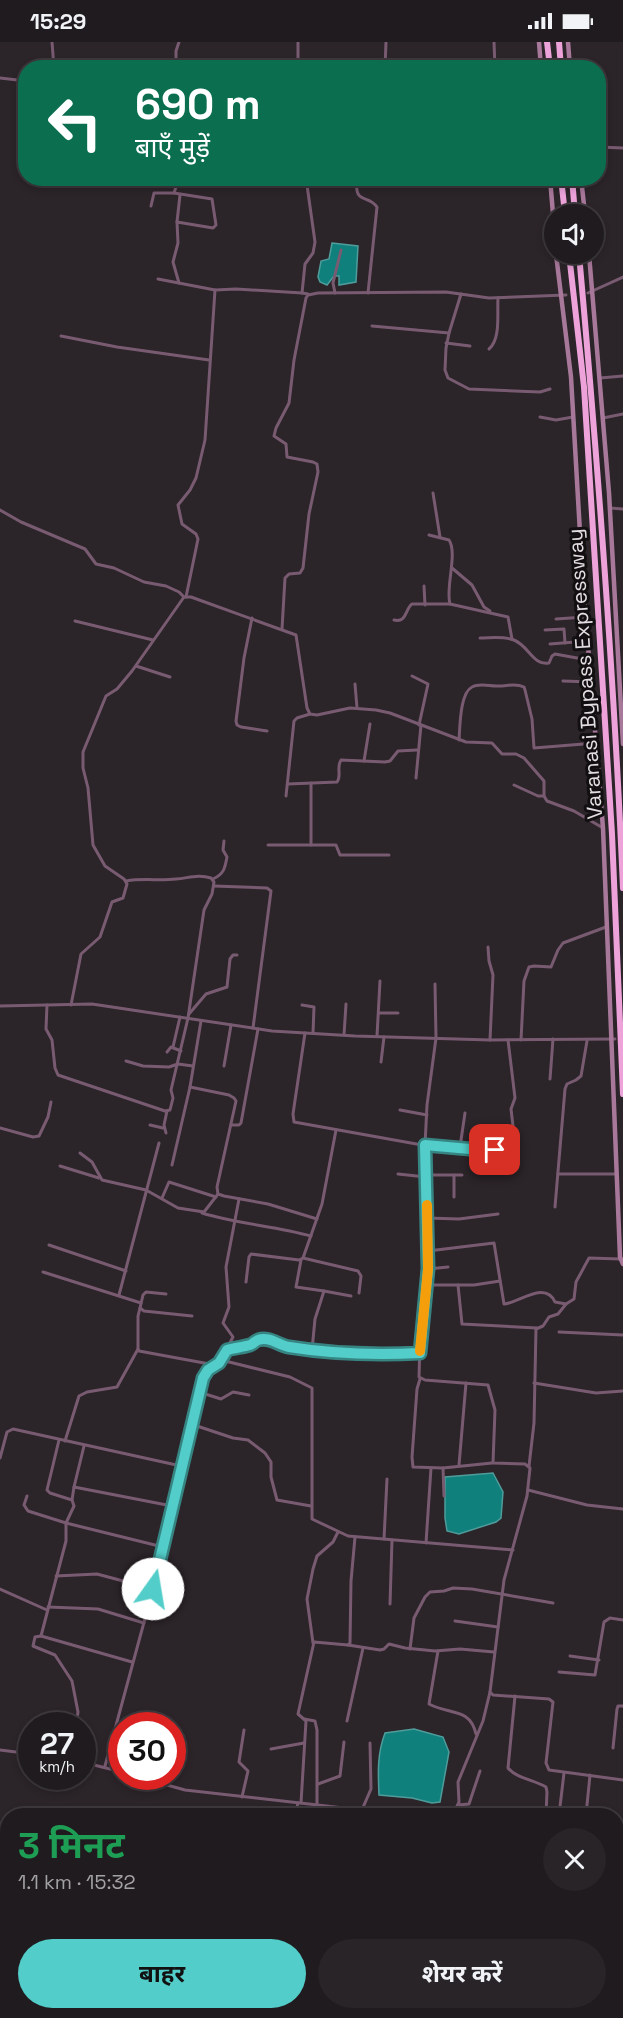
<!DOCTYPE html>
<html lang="hi">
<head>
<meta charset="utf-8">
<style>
  :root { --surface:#201b1f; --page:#282428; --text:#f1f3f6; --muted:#a2a1a4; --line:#3d393d; --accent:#53cdc9 }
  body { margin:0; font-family:"Space Grotesk","Noto Sans Devanagari",sans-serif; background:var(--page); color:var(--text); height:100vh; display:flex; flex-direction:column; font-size:22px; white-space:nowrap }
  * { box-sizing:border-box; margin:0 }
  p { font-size:20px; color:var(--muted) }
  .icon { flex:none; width:33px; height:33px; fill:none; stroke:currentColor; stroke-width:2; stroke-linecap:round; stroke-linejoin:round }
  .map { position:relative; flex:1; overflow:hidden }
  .details { position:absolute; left:0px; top:1766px; width:624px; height:212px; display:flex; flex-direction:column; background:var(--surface); border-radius:24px 24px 0 0; box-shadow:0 3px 9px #0003,0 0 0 2px var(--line) }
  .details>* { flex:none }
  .top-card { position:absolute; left:18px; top:18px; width:588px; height:126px; border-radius:24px; box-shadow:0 3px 9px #0003,0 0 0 2px var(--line); background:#0b6e4f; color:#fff; overflow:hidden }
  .fabs { position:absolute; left:544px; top:162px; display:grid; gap:12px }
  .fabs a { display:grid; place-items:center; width:60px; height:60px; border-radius:50%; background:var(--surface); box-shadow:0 3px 9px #0003,0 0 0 2px var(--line); font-size:30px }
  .speed { position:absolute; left:18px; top:1670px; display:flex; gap:12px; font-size:30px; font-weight:700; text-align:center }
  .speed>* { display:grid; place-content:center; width:78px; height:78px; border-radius:50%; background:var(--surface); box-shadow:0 3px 9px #0003,0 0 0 2px var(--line); line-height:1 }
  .speed small { font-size:15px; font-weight:400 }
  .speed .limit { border:9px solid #d22; background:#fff; color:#111 }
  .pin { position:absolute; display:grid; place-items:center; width:51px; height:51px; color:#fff; margin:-26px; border-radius:12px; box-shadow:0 3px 9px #0006 }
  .me { position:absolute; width:66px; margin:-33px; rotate:13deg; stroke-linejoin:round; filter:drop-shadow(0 0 4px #0008) }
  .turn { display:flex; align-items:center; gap:21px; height:126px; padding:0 18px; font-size:27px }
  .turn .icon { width:78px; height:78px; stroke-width:2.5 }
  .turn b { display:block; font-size:42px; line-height:51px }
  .round { display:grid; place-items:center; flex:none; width:63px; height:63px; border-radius:32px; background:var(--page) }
  .summary { display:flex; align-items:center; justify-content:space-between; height:102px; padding:0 18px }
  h1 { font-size:36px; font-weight:700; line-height:45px; color:#1e9e55 }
  .cta { display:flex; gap:12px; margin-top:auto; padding:12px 18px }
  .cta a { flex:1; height:69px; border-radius:36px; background:var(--accent); color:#111; font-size:24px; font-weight:700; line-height:69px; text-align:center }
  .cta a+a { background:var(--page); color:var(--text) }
  .status { display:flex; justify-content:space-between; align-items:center; height:42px; padding:0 30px; background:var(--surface); direction:ltr }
  .status svg { height:16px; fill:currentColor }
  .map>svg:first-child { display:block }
  .water { fill:#10807d; stroke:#4f9c9b; stroke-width:1.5 }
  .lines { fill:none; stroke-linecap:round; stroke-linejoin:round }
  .street { stroke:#795b71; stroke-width:3 }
  .secondary { stroke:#a8789b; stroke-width:4.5 }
  .highway { stroke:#eda3da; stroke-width:6 }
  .route-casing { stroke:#368583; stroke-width:15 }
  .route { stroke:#53cdc9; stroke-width:10 }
  .slow { stroke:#f59e0b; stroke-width:10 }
  .labels { text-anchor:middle; stroke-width:6; stroke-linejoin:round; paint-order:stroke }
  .street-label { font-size:21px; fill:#e3dee1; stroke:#120f11 }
</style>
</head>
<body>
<div class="status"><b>15:29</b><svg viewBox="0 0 49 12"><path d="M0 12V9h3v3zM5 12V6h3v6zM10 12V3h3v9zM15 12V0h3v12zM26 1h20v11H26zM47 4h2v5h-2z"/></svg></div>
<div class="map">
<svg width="623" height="1976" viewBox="0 0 623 1976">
  <rect width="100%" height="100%" fill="#2b2429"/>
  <g class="water">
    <polygon points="332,201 358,204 356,240 339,243 339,234 334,234 327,243 320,240 318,235 321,219 329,217"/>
    <polygon points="493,1431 503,1450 501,1476 496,1480 459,1492 447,1489 445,1476 445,1435"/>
    <path d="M414 1687 443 1695 449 1710 440 1760 432 1761 412 1756 379 1753C378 1731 377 1712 385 1691Z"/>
  </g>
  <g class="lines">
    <g class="street">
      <polyline points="52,0 54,26"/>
      <polyline points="298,0 298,26"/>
      <polyline points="494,0 495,26"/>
      <polyline points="227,23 228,26"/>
      <polyline points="176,26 176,9 179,0"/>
      <polyline points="385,26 386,0"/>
      <polyline points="0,36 26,39"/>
      <polyline points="598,105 623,106"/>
      <polyline points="306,136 315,200 313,211 305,222 302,251 308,252"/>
      <path d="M357 136C354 164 367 151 377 165L368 251"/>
      <polyline points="174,151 212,157 216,183 213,186 177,180 178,201 173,220 179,241"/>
      <polyline points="151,164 154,151 174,151 179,136"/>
      <polyline points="177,180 180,153"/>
      <polyline points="158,237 215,248"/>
      <polyline points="335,251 333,241 341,208"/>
      <polyline points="588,251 623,235"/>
      <polyline points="372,284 449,291 461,252"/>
      <polyline points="449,291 446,306 445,328 448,336 469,347 540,350 550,347"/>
      <polyline points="61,294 117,305 209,318"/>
      <polyline points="446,301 470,304"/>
      <path d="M489 307C501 297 497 271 498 256"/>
      <polyline points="600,336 623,334"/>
      <polyline points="540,375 556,378 573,375"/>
      <polyline points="603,376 623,372"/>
      <polyline points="433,451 440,495"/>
      <polyline points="610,466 623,467"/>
      <polyline points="0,468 21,480 85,507 96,522 114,526 144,540 166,544 179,550 184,555"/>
      <path d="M429 493 449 498C458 511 445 547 450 562L508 575 512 597"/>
      <polyline points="452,526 472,543 484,565 490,569"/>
      <polyline points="424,544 425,563"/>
      <polyline points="186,555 198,497 196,492 182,482 178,463 190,448 196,436 205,398 215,248 236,247 302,251"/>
      <polyline points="252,576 244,616 236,679 237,683 241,685 267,689"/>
      <polyline points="556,577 585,575"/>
      <path d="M394 578C407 581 405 567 412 562H450"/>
      <polyline points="75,579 153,598"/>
      <polyline points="282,587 285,536 289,532 300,531 303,526 309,472 318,430 317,422 313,420 287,415 286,402 274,394 276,386 289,361 294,318 306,256 308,253 318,251 446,250 489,256 566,253"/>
      <polyline points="545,588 564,587 565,601"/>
      <path d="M480 596C491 596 504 594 514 598 529 604 533 624 549 621L552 614 555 612 588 618"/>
      <polyline points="550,602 587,599"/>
      <polyline points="136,624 170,635"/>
      <polyline points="412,634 428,642 419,683"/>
      <polyline points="563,639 591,640"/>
      <polyline points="355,642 357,666"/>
      <path d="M459 698C460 684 460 651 472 645 479 641 489 644 496 644 506 645 514 640 524 645L525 648 532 677 534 706 596 701"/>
      <polyline points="364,719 370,682"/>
      <polyline points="416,736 421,683"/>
      <path d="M288 742 337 740C342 734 336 725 341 718L385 720 390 719 398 709 417 708"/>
      <polyline points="514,743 538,754 544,754"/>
      <polyline points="286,754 294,679 297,676 310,672"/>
      <polyline points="268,803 311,803 311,741"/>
      <polyline points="311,803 336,803 340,813 389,813"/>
      <path d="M213 837C224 832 225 826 227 815L223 808 224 799"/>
      <polyline points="214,844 267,846 271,849 253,986"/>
      <polyline points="488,905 489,919 493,933 490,998"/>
      <polyline points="435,942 436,996 427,1063 425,1103 428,1227 420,1301 419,1335 425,1338 488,1343 495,1368 493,1421 525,1422 530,1426 527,1454 504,1538 490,1650 493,1653 549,1657 553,1660 546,1721 549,1728 623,1738"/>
      <path d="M47 963 46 987 52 998 55 1026 58 1033 165 1069 170 1068 173 1056 171 1048 188 976 204 868 212 852 214 840 211 836C198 832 189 836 176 837 159 839 143 836 126 839"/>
      <polyline points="71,963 81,912 100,895 112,860 123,856 127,842 124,837 105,824 93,803 88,746 83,726 83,710 106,654 117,647 132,629 184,555 191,555 296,593 307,666 310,672 317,673 350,666 376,668 390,671 466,700 492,701 502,712 516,712 524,716 544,739 544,754 547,759 574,769 603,786"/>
      <polyline points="302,963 314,965 313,991"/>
      <polyline points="0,964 92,962 272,989 355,994 490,998 615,997"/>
      <polyline points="379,971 398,971"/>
      <polyline points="189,972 206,952 227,945 230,917 233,913 237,913"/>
      <polyline points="201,979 190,1045 229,1053 234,1056 236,1059 217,1145 218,1152 224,1154 268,1162 317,1177"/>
      <polyline points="305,991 293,1072 294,1080 422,1103 483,1108 498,1107 507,1099 513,1084 511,1067 515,1056 508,998"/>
      <polyline points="344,993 346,962"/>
      <polyline points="377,994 380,939"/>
      <polyline points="521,998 524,939 529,925 534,924 551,925 558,908 563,901 606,885"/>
      <polyline points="173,1005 180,975"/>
      <polyline points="167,1010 171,1005 181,1009"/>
      <polyline points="126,1019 143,1024 169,1025 178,1022 193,1024"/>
      <polyline points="381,1020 384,995"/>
      <polyline points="224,1024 231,983"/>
      <polyline points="550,1037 553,997"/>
      <polyline points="400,1068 427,1073"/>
      <polyline points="150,1083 163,1086"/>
      <polyline points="231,1083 239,1083 241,1081 258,987"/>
      <polyline points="0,1086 33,1095 39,1094 48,1075 51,1060"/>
      <polyline points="166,1091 164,1083 167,1069"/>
      <polyline points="460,1105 465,1071"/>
      <polyline points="80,1111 92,1120 102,1138 146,1148 178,1166 204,1170 218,1152"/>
      <polyline points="172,1123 190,1045"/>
      <polyline points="60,1124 99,1136"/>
      <polyline points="398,1132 426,1135"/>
      <polyline points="558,1132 616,1132"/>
      <polyline points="426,1133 462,1133"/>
      <polyline points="454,1133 454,1155"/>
      <polyline points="162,1156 169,1140 216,1155"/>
      <polyline points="555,1165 565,1047 567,1042 576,1038 581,1034 587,999"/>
      <path d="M202 1171C238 1182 275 1184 311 1194"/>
      <polyline points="427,1176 459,1177 498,1172"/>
      <polyline points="49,1203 126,1229"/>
      <path d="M428 1209 494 1201 504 1262C519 1261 545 1238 555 1260L566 1262"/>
      <polyline points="303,1216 358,1229 361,1234 359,1251"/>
      <polyline points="301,1218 296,1245 324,1249 315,1277 312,1308"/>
      <polyline points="428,1227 448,1225"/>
      <polyline points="43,1230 141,1261"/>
      <polyline points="246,1240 249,1215 251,1212 299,1218 303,1216 322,1162 336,1088"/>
      <polyline points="426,1243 474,1243 500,1239"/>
      <polyline points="458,1243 462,1282 537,1286"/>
      <polyline points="324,1249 351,1254"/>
      <polyline points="166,1252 146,1250 143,1253 140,1266 144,1269 192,1274"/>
      <polyline points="119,1253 159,1101"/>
      <polyline points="140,1266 138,1274 138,1307 139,1309 215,1323"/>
      <polyline points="559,1290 623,1293"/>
      <path d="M228 1307C235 1306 244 1305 251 1302 255 1300 253 1299 258 1297 271 1294 282 1304 294 1306 336 1312 377 1313 420 1311"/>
      <polyline points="221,1318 290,1335 312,1346 312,1477 348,1494 513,1508"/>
      <polyline points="420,1337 417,1347 412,1415 413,1425 443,1426 492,1421"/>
      <polyline points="534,1341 596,1351 623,1349"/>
      <polyline points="199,1350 221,1357 233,1350 249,1353"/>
      <polyline points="191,1382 233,1396 248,1398 265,1411 271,1420 271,1435 277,1458 311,1464"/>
      <polyline points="59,1398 47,1448 50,1451 72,1458 74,1464 66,1481 66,1499 41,1594 132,1620"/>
      <polyline points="65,1399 79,1354 87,1350 117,1345 138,1307"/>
      <polyline points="0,1416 7,1390 13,1387 181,1424"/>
      <polyline points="459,1423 466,1341"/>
      <polyline points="529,1424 534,1381 536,1287 543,1284 549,1275 558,1272 566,1262 574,1257 576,1240 589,1216 621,1217"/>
      <polyline points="443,1426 444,1454"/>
      <polyline points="74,1445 84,1404"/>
      <polyline points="528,1448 587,1463 623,1467"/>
      <polyline points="27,1454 24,1463 28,1469 66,1481 163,1505"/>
      <polyline points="72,1458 74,1445 172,1464"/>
      <polyline points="384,1497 387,1437"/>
      <polyline points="426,1501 431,1426"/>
      <polyline points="56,1534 97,1532 153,1547"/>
      <polyline points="0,1547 47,1568"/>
      <polyline points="390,1562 392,1498"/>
      <polyline points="48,1565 98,1567 144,1581"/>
      <polyline points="455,1579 498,1585"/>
      <polyline points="41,1594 35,1595 33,1604 55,1613 72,1639 78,1670 76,1683"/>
      <polyline points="313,1601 307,1557 313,1527 317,1514 333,1500 338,1490"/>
      <polyline points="348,1603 380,1608 384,1607 389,1602 405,1606 435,1609 460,1607 494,1610"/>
      <polyline points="410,1607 414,1576 425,1555 430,1550 444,1549 453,1546 472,1547 553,1561"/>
      <path d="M438 1609 429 1662C449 1673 470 1665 476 1692"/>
      <polyline points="570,1614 599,1618"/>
      <polyline points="559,1630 595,1633 604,1580 610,1576 623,1578"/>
      <path d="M515 1654 508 1726C516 1736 534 1738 546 1745L547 1750 546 1773"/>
      <polyline points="304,1677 315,1679 317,1688 317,1762"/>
      <polyline points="347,1679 363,1606"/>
      <polyline points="613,1706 617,1667 618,1664 623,1664"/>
      <polyline points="271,1707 304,1701"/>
      <polyline points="0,1708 32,1712"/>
      <polyline points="82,1720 122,1730"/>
      <polyline points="105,1724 153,1547 203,1336 208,1328 219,1321 233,1295 223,1281 229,1265 226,1225 239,1157"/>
      <polyline points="135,1734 185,1748 344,1766 371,1773"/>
      <polyline points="318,1742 340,1734 344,1700"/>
      <polyline points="242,1755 248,1729 239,1720 244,1688"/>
      <polyline points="301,1761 306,1679 298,1672 314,1600 348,1603 350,1601 351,1539 355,1495"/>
      <polyline points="458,1763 469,1762 480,1729"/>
      <polyline points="361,1770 371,1747 370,1701"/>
      <polyline points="295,1773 298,1761"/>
      <polyline points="453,1773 459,1760 458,1740 483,1679 490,1650"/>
      <polyline points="559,1773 564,1731"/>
      <polyline points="586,1773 590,1733"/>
      <polyline points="616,1804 623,1806"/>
      <polyline points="617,1862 623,1863"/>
      <polyline points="0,1908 5,1903 8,1883"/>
      <polyline points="0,1936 8,1939"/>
      <polyline points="70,1970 70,1976"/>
      <polyline points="158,1970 180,1976"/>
      <polyline points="367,1970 368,1976"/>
      <polyline points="389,1970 389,1976"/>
      <polyline points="480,1970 480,1976"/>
      <polyline points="435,1974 436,1970"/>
      <polyline points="221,1976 222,1970"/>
      <polyline points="410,1976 412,1970"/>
      <polyline points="456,1976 458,1970"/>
      <polyline points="620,1976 623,1962"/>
    </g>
    <g class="secondary">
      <polyline points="539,0 541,26"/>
      <polyline points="568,0 570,26"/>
      <polyline points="550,136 555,196"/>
      <polyline points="581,136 585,172"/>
      <polyline points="556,212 571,335 583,543 603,786 620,1215 623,1222"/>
      <polyline points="589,212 609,451 623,702"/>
    </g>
    <g class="highway">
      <polyline points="547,0 550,26"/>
      <polyline points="559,0 561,26"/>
      <polyline points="561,136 565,172"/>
      <polyline points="572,136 575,172"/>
      <polyline points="569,212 584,345 612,792 623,1052"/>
      <path d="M579 212C598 423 614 634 623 846"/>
    </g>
  </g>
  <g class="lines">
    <defs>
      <path id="route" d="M153 1547 203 1336 208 1328 219 1321 227 1308C234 1306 243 1305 250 1303 253 1302 255 1299 258 1298 269 1294 278 1303 289 1305 332 1312 376 1313 420 1311L428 1227 425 1103 481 1108H495"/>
    </defs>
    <use href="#route" class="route-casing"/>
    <use href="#route" class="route"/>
    <polyline class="slow" points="420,1309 428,1227 427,1163"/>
  </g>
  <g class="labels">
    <g class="street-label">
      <text transform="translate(585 632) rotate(-94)" y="7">Varanasi Bypass Expressway</text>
    </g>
  </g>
</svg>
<div class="fabs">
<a><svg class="icon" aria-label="sound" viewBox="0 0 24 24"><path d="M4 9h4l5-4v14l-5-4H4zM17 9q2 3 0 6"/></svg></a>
</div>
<div class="speed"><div>27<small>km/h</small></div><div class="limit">30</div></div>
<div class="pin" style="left:495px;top:1108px;background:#d93025"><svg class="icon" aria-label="arrive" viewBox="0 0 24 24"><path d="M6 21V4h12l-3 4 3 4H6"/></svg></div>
<svg class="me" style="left:153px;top:1547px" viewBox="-20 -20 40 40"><circle r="19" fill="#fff"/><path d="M0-13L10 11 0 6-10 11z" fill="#53cdc9"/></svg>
<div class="top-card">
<div class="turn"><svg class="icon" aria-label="left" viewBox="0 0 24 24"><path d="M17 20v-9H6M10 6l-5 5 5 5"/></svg><div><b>690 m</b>बाएँ मुड़ें</div></div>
</div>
<section class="details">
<div class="summary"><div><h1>3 मिनट</h1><p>1.1 km · 15:32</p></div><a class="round"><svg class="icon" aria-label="close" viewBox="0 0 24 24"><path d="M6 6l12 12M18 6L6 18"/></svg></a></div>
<div class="cta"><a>बाहर</a><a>शेयर करें</a></div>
</section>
</div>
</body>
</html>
